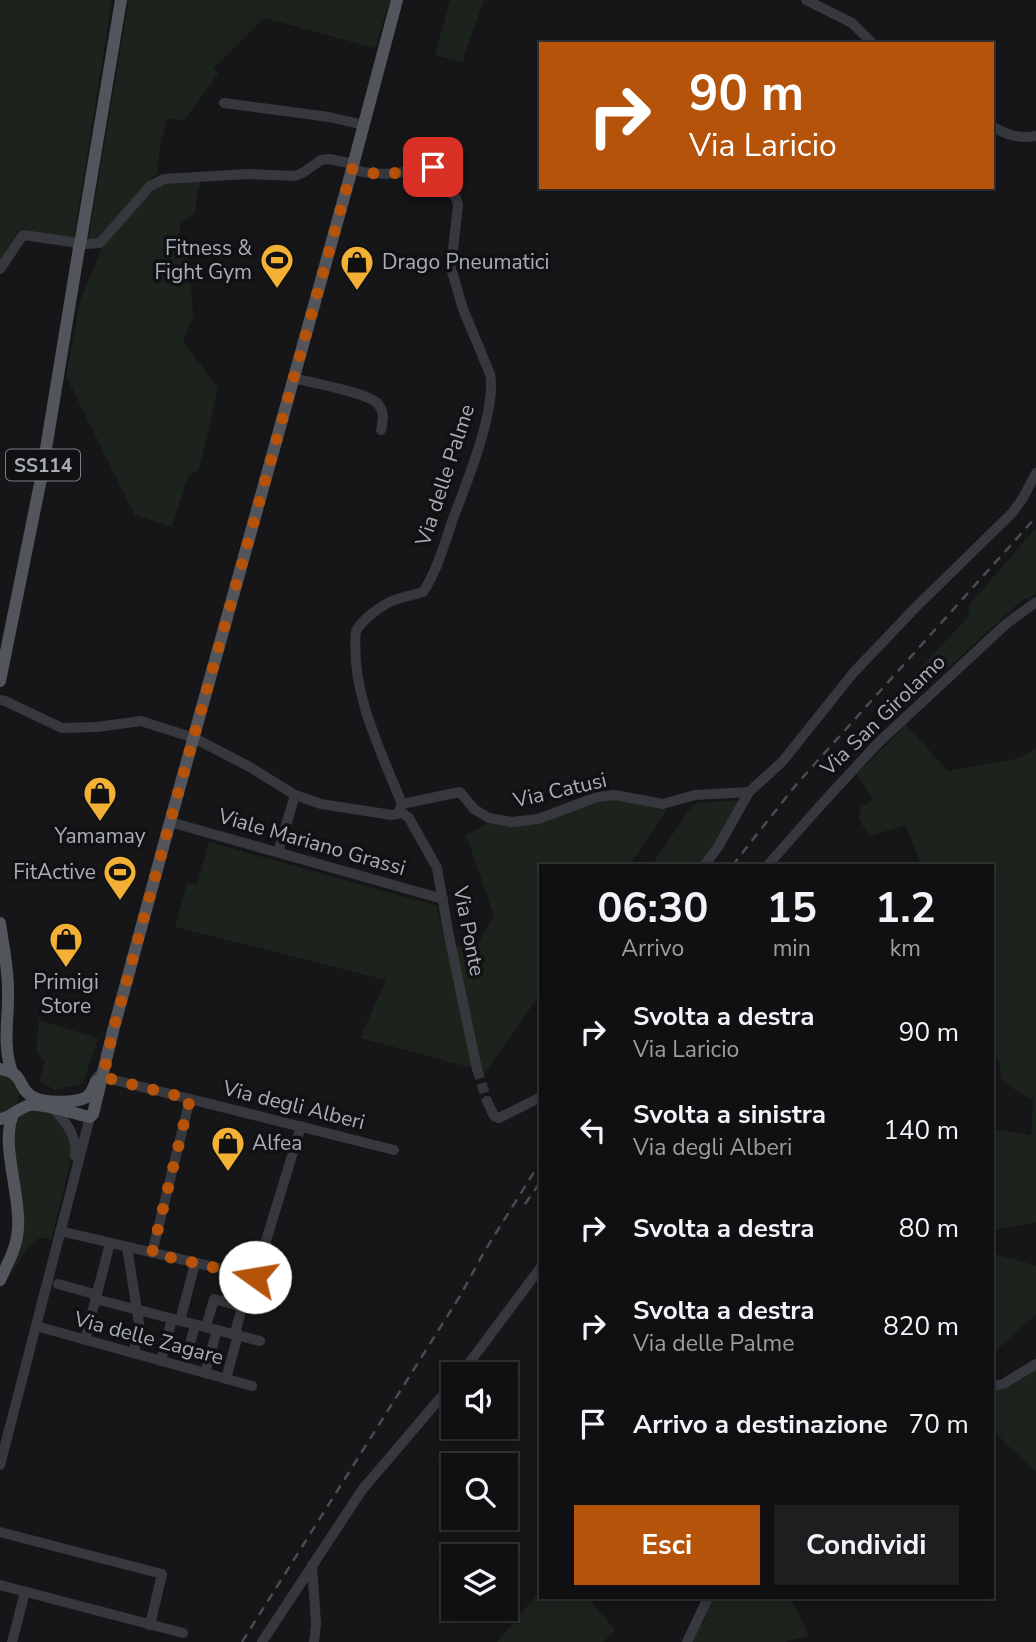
<!DOCTYPE html>
<html lang="it">
<head>
<meta charset="utf-8">
<style>
  :root { --surface:#101012; --page:#1e1e20; --text:#f1f3f6; --muted:#9c9d9f; --line:#303032; --accent:#b45309 }
  body { margin:0; font-family:"Nunito Sans",sans-serif; background:var(--page); color:var(--text); height:100vh; display:flex; flex-direction:column; font-size:26px; white-space:nowrap }
  * { box-sizing:border-box; margin:0 }
  p { font-size:23px; color:var(--muted) }
  .icon { flex:none; width:38px; height:38px; fill:none; stroke:currentColor; stroke-width:2; stroke-linecap:round; stroke-linejoin:round }
  .map { position:relative; flex:1; overflow:hidden }
  .side { position:absolute; left:539px; top:864px; width:455px; height:735px; display:flex; flex-direction:column; background:var(--surface); border-radius:0px; box-shadow:0 4px 10px #0003,0 0 0 2px var(--line) }
  .side>* { flex:none }
  .banner { position:absolute; left:539px; top:42px; width:455px; height:147px; border-radius:0px; box-shadow:0 4px 10px #0003,0 0 0 2px var(--line); background:#b45309; color:#fff; overflow:hidden }
  .buttons { position:absolute; left:441px; top:1362px; display:grid; gap:14px }
  .buttons a { display:grid; place-items:center; width:77px; height:77px; border-radius:0px; background:var(--surface); box-shadow:0 4px 10px #0003,0 0 0 2px var(--line); font-size:35px }
  .pin { position:absolute; display:grid; place-items:center; width:60px; height:60px; color:#fff; margin:-30px; border-radius:14px; box-shadow:0 4px 10px #0006 }
  .me { position:absolute; width:77px; margin:-38px; rotate:283deg; stroke-linejoin:round; filter:drop-shadow(0 0 5px #0008) }
  .turn { display:flex; align-items:center; gap:24px; height:147px; padding:0 35px; font-size:32px }
  .turn .icon { width:91px; height:91px; stroke-width:2.5 }
  .turn b { display:block; font-size:49px; line-height:60px }
  .eta { display:flex; justify-content:space-evenly; align-items:center; height:119px; text-align:center }
  .eta b { font-size:42px; font-weight:700; line-height:49px }
  .action { display:flex; gap:14px; margin-top:auto; padding:14px 35px }
  .action a { flex:1; height:80px; border-radius:0px; background:var(--accent); color:#fff; font-size:28px; font-weight:700; line-height:80px; text-align:center }
  .action a+a { background:var(--page); color:var(--text) }
  ul { padding:0; list-style:none }
  li { display:flex; align-items:center; gap:21px; height:98px; padding:0 35px }
  li div { flex:1 }
  li b { display:block; font-size:26px }
  li em { font-style:normal }
  .map>svg:first-child { display:block }
  .green { fill:#1c231d }
  .lines { fill:none; stroke-linecap:round; stroke-linejoin:round }
  .minor-tunnel { stroke:#333438; stroke-width:10; stroke-dasharray:10 5; stroke-linecap:butt }
  .minor { stroke:#37383d; stroke-width:10 }
  .major { stroke:#53555c; stroke-width:12 }
  .rail { stroke:#4a4c52; stroke-width:2.5; stroke-dasharray:9 7; stroke-linecap:butt }
  .major-bridge { stroke:#53555c; stroke-width:12 }
  .route { stroke:#b45309; stroke-width:12; stroke-dasharray:0 21.6 }
  .labels { text-anchor:middle; stroke-width:7; stroke-linejoin:round; paint-order:stroke }
  .shield { fill:#111113; stroke:#7b7e86; stroke-width:2 }
  .shield-label { font-size:19px; font-weight:bold; fill:#a8adb8 }
  .poi-label { font-size:21px; fill:#a8adb8; stroke:#111113; text-anchor:end }
  .street-label { font-size:21px; fill:#a8adb8; stroke:#111113 }
</style>
</head>
<body>
<div class="map">
<svg width="1036" height="1642" viewBox="0 0 1036 1642">
  <rect width="100%" height="100%" fill="#161618"/>
  <g class="green">
    <polygon points="0,0 112,0 74,238 30,232 21,228 0,260"/>
    <polygon points="129,0 390,0 375,48 264,18 214,68 218,74 184,120 167,119 160,146 157,174 146,183 96,240 88,239"/>
    <polygon points="450,0 484,0 464,56 465,63 435,55"/>
    <path d="M201 181C200 185 198 189 197 193 194 213 202 210 181 223L176 248 189 250 193 316 183 341 218 388 199 470 188 476 172 527 135 515 66 376 80 301 104 243 151 189 165 182Z"/>
    <polygon points="1036,528 1036,594 1028,599 1025,598 1022,600 898,714 888,703 968,617 969,605"/>
    <polygon points="906,725 948,771 1020,758 1036,747 1036,1222 992,1231 992,1131 996,1130 1031,1135 1033,1100 1009,1086 1001,1078 999,1062 992,1050 992,866 921,866 906,825 869,836 858,818 861,816 859,808 873,800 857,774"/>
    <polygon points="607,797 618,798 623,802 628,801 665,807 665,813 629,866 541,866 541,993 484,1074 481,1068 456,947 463,945 464,938 477,945 494,916 466,835 489,823 513,825"/>
    <polygon points="742,800 700,866 651,866 692,806 698,803"/>
    <polygon points="209,842 437,906 473,1068 360,1038 386,980 175,927 187,883 197,885"/>
    <polygon points="39,1020 98,1038 83,1083 55,1090 40,1081 45,1062 36,1052"/>
    <polygon points="0,1073 10,1075 20,1093 15,1107 0,1114"/>
    <path d="M38 1109 52 1113 63 1125 72 1140V1156L51 1240C32 1229 18 1263 11 1276L17 1257 23 1229 11 1131 20 1115Z"/>
    <polygon points="992,1253 1036,1266 1036,1314 992,1355"/>
    <polygon points="1036,1367 1036,1472 997,1435 992,1414 992,1389"/>
    <polygon points="541,1590 541,1598 588,1598 615,1630 603,1642 497,1642"/>
    <polygon points="710,1598 791,1598 809,1636 784,1642 690,1642 697,1627 705,1622 703,1612"/>
  </g>
  <g class="lines">
    <polyline class="minor-tunnel" points="477,1069 487,1101"/>
    <g class="minor">
      <polyline points="806,0 852,23 873,44"/>
      <polyline points="224,103 329,117 364,125"/>
      <path d="M992 126C1006 135 1019 139 1036 136"/>
      <path d="M352 169C380 179 410 171 438 166L442 167 450 192 456 198 458 205 451 268 463 309 490 374C497 408 467 482 454 516 445 542 438 569 423 592 414 595 404 596 395 600 381 605 364 618 356 631 350 691 380 749 402 804"/>
      <polyline points="0,269 23,235 86,244 100,243 150,186 164,179 248,174 295,176 304,172 321,160 330,159 353,164"/>
      <path d="M294 378C311 383 368 392 378 404 385 412 383 420 381 430"/>
      <polyline points="0,700 5,701 62,728 97,727 141,721 194,738 248,766 295,795 321,804 392,815 398,814 402,804"/>
      <polyline points="402,804 460,792 474,809 489,818 512,822 538,819 597,797 615,795 663,804 695,795 749,792 782,762 854,672 916,607 1012,513 1023,498 1036,473"/>
      <polyline points="400,811 409,818 437,868 449,936 477,1069"/>
      <polyline points="170,822 443,899"/>
      <polyline points="278,852 295,795"/>
      <polyline points="704,866 718,847 749,792"/>
      <polyline points="767,866 819,807 878,743 1006,624 1036,602"/>
      <polyline points="98,1076 394,1150"/>
      <polyline points="487,1101 494,1116 499,1118 541,1097"/>
      <path d="M53 1108C66 1122 78 1137 75 1156"/>
      <polyline points="60,1231 270,1280"/>
      <polyline points="127,1247 140,1329 133,1353"/>
      <polyline points="152,1253 190,1099"/>
      <polyline points="255,1277 301,1126"/>
      <polyline points="58,1284 94,1294 95,1299 260,1341"/>
      <polyline points="180,1321 195,1263"/>
      <polyline points="36,1326 252,1386"/>
      <polyline points="206,1327 214,1299 229,1303"/>
      <polyline points="85,1340 110,1243"/>
      <polyline points="161,1361 172,1319"/>
      <polyline points="184,1367 195,1325"/>
      <polyline points="205,1373 217,1330"/>
      <polyline points="461,1374 541,1267"/>
      <polyline points="226,1379 238,1335 236,1329 242,1307 229,1303 236,1272"/>
      <polyline points="992,1386 1003,1384 1036,1364"/>
      <polyline points="0,1465 90,1117"/>
      <polyline points="0,1532 162,1574 150,1625"/>
      <polyline points="312,1565 316,1624 314,1642"/>
      <polyline points="0,1585 183,1633"/>
      <polyline points="12,1642 25,1592"/>
      <polyline points="262,1642 362,1490 453,1383"/>
      <polyline points="687,1642 708,1598"/>
    </g>
    <g class="major">
      <polyline points="81,239 121,0"/>
      <polyline points="0,681 41,479 79,248"/>
      <path d="M0 923C3 945 8 967 8 989 9 1017 2 1045 12 1072"/>
      <path d="M0 1069C25 1072 17 1089 33 1097 43 1103 78 1104 88 1096 92 1092 94 1086 96 1081"/>
      <polyline points="90,1117 93,1114 113,1031 170,822 352,169 397,0"/>
      <path d="M0 1119C12 1117 18 1108 30 1105 42 1103 76 1114 90 1117"/>
      <path d="M0 1280C8 1263 17 1247 18 1228 21 1196 0 1142 13 1115"/>
    </g>
    <g class="rail">
      <polyline points="732,866 795,786 1036,517"/>
      <polyline points="525,1204 541,1181"/>
      <polyline points="242,1642 460,1296 484,1252 541,1161"/>
    </g>
    <polyline class="major-bridge" points="79,248 81,239"/>
  </g>
  <g class="lines">
    <path class="route" d="M255 1277 152 1253 190 1099 103 1077 113 1031 170 822 352 169C379 178 406 172 433 167"/>
  </g>
  <defs>
    <symbol id="stadium-pin" viewBox="-11 -11 22 30"><path d="M0 17L-7.5 6A9.5 9.5 0 1 1 7.5 6Z" fill="#f2b134" stroke="#111113"/><path d="M0-5a6.5 5 0 1 0 0 10a6.5 5 0 1 0 0-10ZM-3.5-1.8h7v3.6h-7Z" fill="#111"/></symbol>
    <symbol id="shop-pin" viewBox="-11 -11 22 30"><path d="M0 17L-7.5 6A9.5 9.5 0 1 1 7.5 6Z" fill="#f2b134" stroke="#111113"/><path d="M-5-2.5h2.3a2.7 3.5 0 0 1 5.4 0H5L5.5 6h-11ZM-1.5-2.5h3a1.5 2.3 0 0 0-3 0Z" fill="#111"/></symbol>
  </defs>
  <g fill-rule="evenodd">
    <use href="#stadium-pin" x="258" y="241" width="38" height="52"/>
    <use href="#shop-pin" x="338" y="243" width="38" height="52"/>
    <use href="#shop-pin" x="81" y="774" width="38" height="52"/>
    <use href="#stadium-pin" x="101" y="853" width="38" height="52"/>
    <use href="#shop-pin" x="47" y="920" width="38" height="52"/>
    <use href="#shop-pin" x="209" y="1124" width="38" height="52"/>
  </g>
  <g class="labels">
    <rect class="shield" x="6" y="449.5" width="74" height="31" rx="5"/>
    <g class="shield-label">
      <text x="43" y="472">SS114</text>
    </g>
    <g class="poi-label">
      <text x="252" y="255">Fitness &amp;<tspan x="252" dy="24">Fight Gym</tspan></text>
      <text x="382" y="269" text-anchor="start">Drago Pneumatici</text>
      <text x="100" y="843" text-anchor="middle">Yamamay</text>
      <text x="96" y="879">FitActive</text>
      <text x="66" y="989" text-anchor="middle">Primigi<tspan x="66" dy="24">Store</tspan></text>
      <text x="252" y="1150" text-anchor="start">Alfea</text>
    </g>
    <g class="street-label">
      <text transform="translate(445 475) rotate(-72)" y="7">Via delle Palme</text>
      <text transform="translate(883 715) rotate(-44)" y="7">Via San Girolamo</text>
      <text transform="translate(560 790) rotate(-13)" y="7">Via Catusi</text>
      <text transform="translate(312 842) rotate(16)" y="7">Viale Mariano Grassi</text>
      <text transform="translate(469 931) rotate(79)" y="7">Via Ponte</text>
      <text transform="translate(294 1105) rotate(14)" y="7">Via degli Alberi</text>
      <text transform="translate(149 1338) rotate(15)" y="7">Via delle Zagare</text>
    </g>
  </g>
</svg>
<div class="buttons">
<a><svg class="icon" aria-label="sound" viewBox="0 0 24 24"><path d="M4 9h4l5-4v14l-5-4H4zM17 9q2 3 0 6"/></svg></a>
<a><svg class="icon" aria-label="search" viewBox="0 0 24 24"><circle cx="10" cy="10" r="6"/><path d="M15 15l6 6"/></svg></a>
<a><svg class="icon" aria-label="layers" viewBox="0 0 24 24"><path d="M12 4l9 5-9 5-9-5zM3 14l9 5 9-5"/></svg></a>
</div>
<div class="pin" style="left:433px;top:167px;background:#d93025"><svg class="icon" aria-label="arrive" viewBox="0 0 24 24"><path d="M6 21V4h12l-3 4 3 4H6"/></svg></div>
<svg class="me" style="left:255px;top:1277px" viewBox="-20 -20 40 40"><circle r="19" fill="#fff"/><path d="M0-13L10 11 0 6-10 11z" fill="#b45309"/></svg>
<div class="banner">
<div class="turn"><svg class="icon" aria-label="right" viewBox="0 0 24 24"><path d="M7 20v-9h11M14 6l5 5-5 5"/></svg><div><b>90 m</b>Via Laricio</div></div>
</div>
<section class="side">
<div class="eta">
<div><b>06:30</b><p>Arrivo</p></div>
<div><b>15</b><p>min</p></div>
<div><b>1.2</b><p>km</p></div>
</div>
<ul>
<li><svg class="icon" aria-label="right" viewBox="0 0 24 24"><path d="M7 20v-9h11M14 6l5 5-5 5"/></svg><div><b>Svolta a destra</b><p>Via Laricio</p></div><em>90 m</em></li>
<li><svg class="icon" aria-label="left" viewBox="0 0 24 24"><path d="M17 20v-9H6M10 6l-5 5 5 5"/></svg><div><b>Svolta a sinistra</b><p>Via degli Alberi</p></div><em>140 m</em></li>
<li><svg class="icon" aria-label="right" viewBox="0 0 24 24"><path d="M7 20v-9h11M14 6l5 5-5 5"/></svg><div><b>Svolta a destra</b></div><em>80 m</em></li>
<li><svg class="icon" aria-label="right" viewBox="0 0 24 24"><path d="M7 20v-9h11M14 6l5 5-5 5"/></svg><div><b>Svolta a destra</b><p>Via delle Palme</p></div><em>820 m</em></li>
<li><svg class="icon" aria-label="arrive" viewBox="0 0 24 24"><path d="M6 21V4h12l-3 4 3 4H6"/></svg><div><b>Arrivo a destinazione</b></div><em>70 m</em></li>
</ul>
<div class="action"><a>Esci</a><a>Condividi</a></div>
</section>
</div>
</body>
</html>
